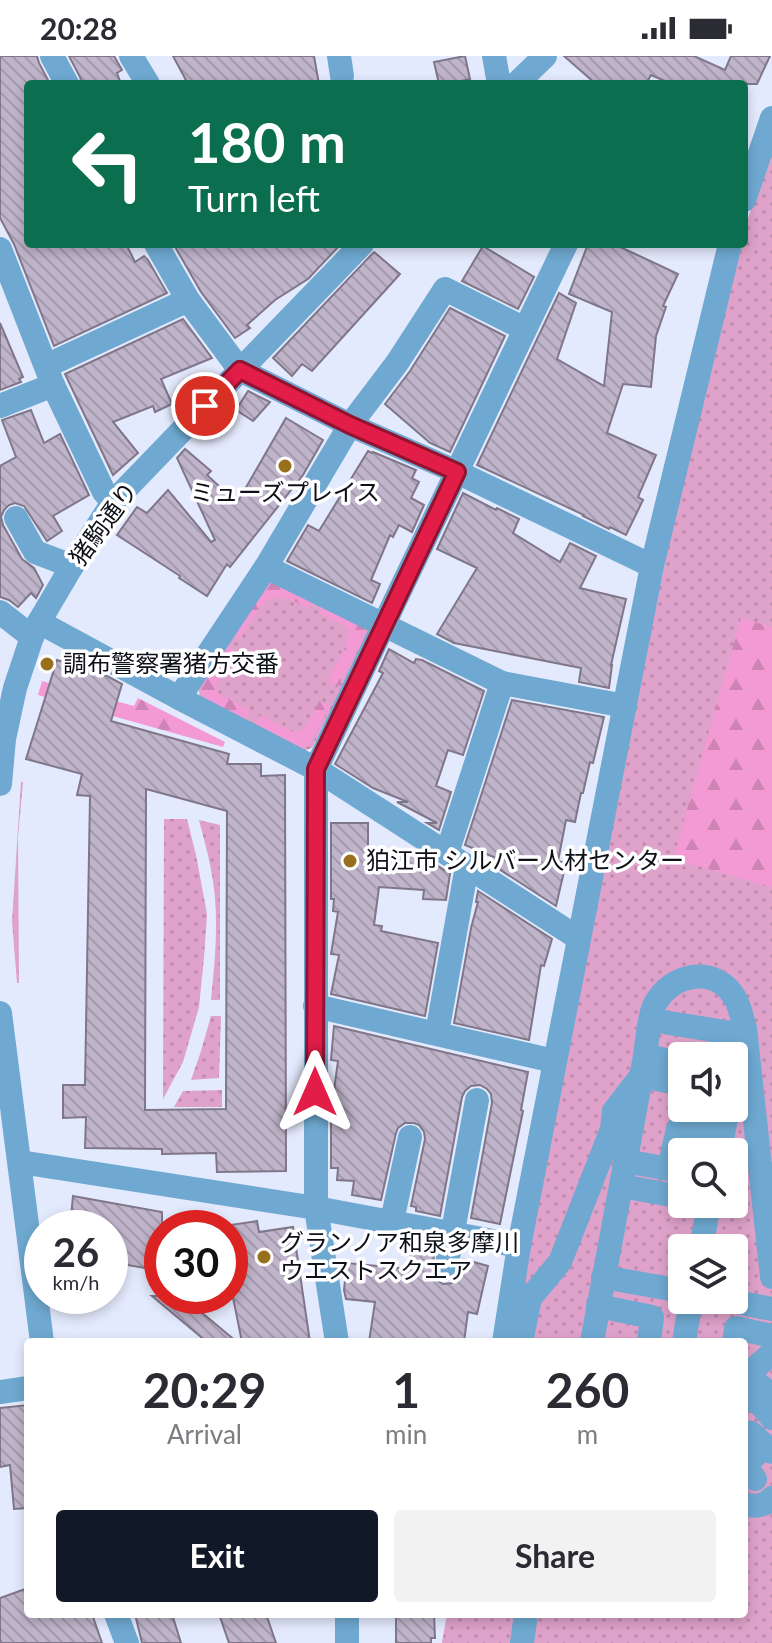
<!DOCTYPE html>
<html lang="en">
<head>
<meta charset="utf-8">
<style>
  :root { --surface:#fff; --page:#f2f2f3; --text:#2b2b33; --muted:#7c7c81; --accent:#111827 }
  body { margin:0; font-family:Lato,"Noto Sans JP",sans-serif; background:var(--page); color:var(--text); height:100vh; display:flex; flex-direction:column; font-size:30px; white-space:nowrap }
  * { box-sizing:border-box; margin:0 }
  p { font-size:26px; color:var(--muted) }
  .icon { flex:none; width:44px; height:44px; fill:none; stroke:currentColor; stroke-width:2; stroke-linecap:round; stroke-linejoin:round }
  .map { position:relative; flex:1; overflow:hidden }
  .sheet { position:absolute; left:24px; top:1282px; width:724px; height:280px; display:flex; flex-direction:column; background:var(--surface); border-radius:8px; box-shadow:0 4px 12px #0003 }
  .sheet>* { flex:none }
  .top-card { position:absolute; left:24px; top:24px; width:724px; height:168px; border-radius:8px; box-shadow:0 4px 12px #0003; background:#0b6e4f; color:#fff; overflow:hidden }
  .buttons { position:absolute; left:668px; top:986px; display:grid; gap:16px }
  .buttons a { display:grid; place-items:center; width:80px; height:80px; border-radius:8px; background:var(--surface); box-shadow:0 4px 12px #0003; font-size:40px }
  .speed { position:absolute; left:24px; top:1154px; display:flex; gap:16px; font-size:40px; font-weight:700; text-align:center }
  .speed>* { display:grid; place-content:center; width:104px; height:104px; border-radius:50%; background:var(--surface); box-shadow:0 4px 12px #0003; line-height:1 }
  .speed small { font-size:20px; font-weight:400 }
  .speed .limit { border:12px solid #d22; background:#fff; color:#111 }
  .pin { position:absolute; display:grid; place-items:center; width:68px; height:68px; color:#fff; margin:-34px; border:4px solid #fff; border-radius:50%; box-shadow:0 2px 8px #0007 }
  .me { position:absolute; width:88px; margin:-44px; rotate:0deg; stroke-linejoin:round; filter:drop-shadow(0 0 6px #0008) }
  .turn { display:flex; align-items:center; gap:28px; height:168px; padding:0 32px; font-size:36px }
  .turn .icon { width:104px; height:104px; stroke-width:2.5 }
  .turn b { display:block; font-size:56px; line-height:68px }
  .eta { display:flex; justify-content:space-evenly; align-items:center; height:136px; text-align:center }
  .eta b { font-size:48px; font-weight:700; line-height:56px }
  .primary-button { display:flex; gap:16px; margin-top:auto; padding:16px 32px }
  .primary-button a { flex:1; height:92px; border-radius:8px; background:var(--accent); color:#fff; font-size:32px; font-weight:700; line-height:92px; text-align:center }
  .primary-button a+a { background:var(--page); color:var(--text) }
  .status { display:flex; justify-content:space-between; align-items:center; height:56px; padding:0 40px; background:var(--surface); direction:ltr }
  .status svg { height:22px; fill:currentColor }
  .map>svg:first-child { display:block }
  .green { fill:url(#green-dots); fill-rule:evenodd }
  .forest { fill:url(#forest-firs) }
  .building { fill:url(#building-back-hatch); stroke:#7f768a; stroke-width:2; fill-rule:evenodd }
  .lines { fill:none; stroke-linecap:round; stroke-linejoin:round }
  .minor { stroke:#6fa9d1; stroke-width:24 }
  .route-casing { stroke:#92132f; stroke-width:20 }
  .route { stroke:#e11d48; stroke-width:14 }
  .poi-dot { fill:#98701c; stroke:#fff; stroke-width:3 }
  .labels { text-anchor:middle; stroke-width:7; stroke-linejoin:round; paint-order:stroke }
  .poi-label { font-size:24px; fill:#0e1018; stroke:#fff; text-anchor:start }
  .street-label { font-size:24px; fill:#0e1018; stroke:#fff }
</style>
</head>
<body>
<div class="status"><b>20:28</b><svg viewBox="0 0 49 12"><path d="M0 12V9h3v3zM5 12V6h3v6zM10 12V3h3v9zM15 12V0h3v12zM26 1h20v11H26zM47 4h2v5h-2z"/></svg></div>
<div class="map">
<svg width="772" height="1587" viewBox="0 0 772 1587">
  <defs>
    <pattern id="green-dots" width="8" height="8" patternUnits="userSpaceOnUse" patternTransform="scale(2)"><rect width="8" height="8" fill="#dfa2ca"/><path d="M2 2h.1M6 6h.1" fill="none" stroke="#be8aad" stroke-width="1.8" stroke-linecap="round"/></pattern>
    <pattern id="forest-firs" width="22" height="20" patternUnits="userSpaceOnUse" patternTransform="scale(2)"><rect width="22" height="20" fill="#f39ad5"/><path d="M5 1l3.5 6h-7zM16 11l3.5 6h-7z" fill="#cf84b6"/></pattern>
    <pattern id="building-back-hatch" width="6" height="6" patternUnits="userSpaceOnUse" patternTransform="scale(2)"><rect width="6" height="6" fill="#bfb4ca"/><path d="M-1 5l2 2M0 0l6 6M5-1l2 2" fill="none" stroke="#a39aad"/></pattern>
  </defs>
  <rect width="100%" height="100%" fill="#e4eafd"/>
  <g class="green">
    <path d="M772 93V1587H442L447 1558H744V1286H509L588 866 724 231 739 188H744V174ZM682 1000H734V1052H682ZM682 1096H734V1148H682ZM682 1192H734V1244H682Z"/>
    <polygon points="264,522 369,568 370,578 312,692 299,696 201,644 198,632"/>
    <polygon points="21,726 23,726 18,781 19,927 17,927 12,866"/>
    <polygon points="164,763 187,763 196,799 207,858 204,902 199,951 183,1006 163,1043"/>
    <path d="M199 764 220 769V944H211C215 904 219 865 213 825 210 804 204 784 199 764Z"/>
    <polygon points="211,960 221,960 219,1022 191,1024 200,998"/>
    <polygon points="222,1034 222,1051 174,1051 183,1035"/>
  </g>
  <g class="forest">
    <path d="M271 527 286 530 313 544 308 552C301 549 292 543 284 542 261 537 250 568 240 583L233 579 266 528Z"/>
    <polygon points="323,548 364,571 365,578 362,586 337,632 327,626 345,591 349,575 345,570 319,557"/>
    <polygon points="741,562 772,571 772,831 673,803"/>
    <path d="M226 589 235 595C228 607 214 622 216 636L250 655 245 664 203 641C201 635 201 631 203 625Z"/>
    <polygon points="42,625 134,650 138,642 225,686 223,691 38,639"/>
    <path d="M319 645 330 650 309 690 299 693 254 670 260 659 290 675 298 676C309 670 313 656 319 645Z"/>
  </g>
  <g class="building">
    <polygon points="0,0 37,0 39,7 50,28 28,28 28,188 126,188 135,206 144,200 148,204 167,237 54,290 14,188 0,162"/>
    <polygon points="69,0 114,0 122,14 117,17 121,28 82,28 80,21"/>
    <polygon points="173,0 314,0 319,28 188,28"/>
    <polygon points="465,0 470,23 448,28 439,28 434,6"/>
    <polygon points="564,0 694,0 725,14 731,0 770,0 757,28 672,28 651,19 646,28 596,28"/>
    <polygon points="176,188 341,188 308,223 275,244 247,269 250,272 235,282 201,236 174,189"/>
    <polygon points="588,188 614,188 678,218 663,250 666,251 656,280 651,331 623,328 607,377 656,399 638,441 643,444 626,479 610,471 609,473 583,460 584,459 477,409 559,237 576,247 557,303 604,330 612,256 569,238"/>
    <polygon points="483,190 534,221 518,253 462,225"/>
    <polygon points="374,196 400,218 312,315 302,308 292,320 273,302"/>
    <polygon points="450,252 505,280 450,396 430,387 385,348 410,315"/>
    <polygon points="183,263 212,302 161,323 172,348 155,356 153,350 113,366 138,397 113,419 65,318"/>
    <polygon points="0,267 23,321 19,323 21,326 0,334"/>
    <polygon points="248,335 270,346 253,365 236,354"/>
    <polygon points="31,354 44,387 60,378 89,439 53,460 62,475 47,485 24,450 15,447 9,449 4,454 1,461 3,469 22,503 34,512 43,529 36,542 31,537 18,551 9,544 0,541 0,410 16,401 2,364"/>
    <polygon points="286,362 323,384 303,419 230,511 227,508 207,540 179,522 180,520 117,479 137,451 147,457 168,434 211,486 215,484 177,402 185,393 211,415 207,419 237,447"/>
    <polygon points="368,395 372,397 373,396 416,414 412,422 419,426 411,442 424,449 412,476 399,469 393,481 390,479 371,524 380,528 372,547 287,505 308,469 319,475"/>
    <polygon points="463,437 496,454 497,452 519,463 513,477 560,506 570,487 596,500 580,532 626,543 611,609 612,609 609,632 579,626 581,612 454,587 437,578 477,512 437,493"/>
    <polygon points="389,593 414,607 416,603 422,604 484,635 463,699 448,694 436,730 451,736 439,774 427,767 437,767 397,746 408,746 373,732 335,708 383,617 379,615"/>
    <path d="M57 604 105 619 122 628 111 665 229 698 227 708H261V720L285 719 286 1115 217 1116 216 1097 162 1098V1093L85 1092 86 1061 63 1062V1029H85L90 740 77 739 82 718 26 703ZM146 733 227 755 226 1053 145 1054Z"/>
    <polygon points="512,644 604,661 593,707 590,706 583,737 581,737 575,766 566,764 558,805 566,807 556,850 485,804 503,805 465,789"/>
    <polygon points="331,767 368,767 368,795 422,799 450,818 446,844 423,843 424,834 379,831 374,869 382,870 381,875 438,887 425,960 331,938 339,899 331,898 338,856 333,855 334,843 331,843"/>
    <polygon points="478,835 552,883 544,910 541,909 529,984 454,967 471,872 478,846 476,846"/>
    <polygon points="334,970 528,1016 521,1054 523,1055 500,1168 471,1162 492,1047 491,1038 487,1033 480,1029 471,1030 465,1035 462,1041 440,1160 416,1155 416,1151 411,1150 425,1083 424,1076 419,1069 414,1067 405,1067 398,1072 396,1077 381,1144 352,1139 354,1125 337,1124 338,1112 331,1112 331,1056 338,1005 331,1004"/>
    <polygon points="73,1140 162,1156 162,1215 110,1206 110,1172 70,1172"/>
    <polygon points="257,1165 259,1176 293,1171 310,1286 242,1286 230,1227 230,1169"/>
    <polygon points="412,1185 435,1190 432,1217 436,1224 443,1228 452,1227 458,1222 463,1203 488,1210 477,1258 468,1256 464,1286 369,1286 375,1246 346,1243 344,1234 347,1207 409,1213"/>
    <polygon points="152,1240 182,1240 237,1286 207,1286"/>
    <polygon points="28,1349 28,1452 14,1453 10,1409 0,1411 0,1352"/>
    <polygon points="28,1532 28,1558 92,1558 102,1587 0,1587 0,1542"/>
    <polygon points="135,1558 172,1558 181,1587 142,1587"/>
    <polygon points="219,1558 266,1558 276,1587 229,1587"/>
    <polygon points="396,1558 434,1558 435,1582 431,1582 431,1587 396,1587"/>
  </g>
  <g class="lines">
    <g class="minor">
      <polyline points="52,0 67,28"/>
      <polyline points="131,0 148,28"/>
      <polyline points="339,0 342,20"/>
      <polyline points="494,0 499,28"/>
      <polyline points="516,28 545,0"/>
      <polyline points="744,144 772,62"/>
      <polyline points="156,188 188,244 240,314 350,369 457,416 652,510"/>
      <polyline points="0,193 53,329 104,436 113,446"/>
      <polyline points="46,310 188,244"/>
      <polyline points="0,350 53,329"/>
      <polyline points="16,462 35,496 72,510"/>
      <polyline points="266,511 502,627 625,650"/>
      <polyline points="0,556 32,581"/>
      <polyline points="39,566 179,642 316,713 578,882"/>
      <polyline points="179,642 266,511 350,369 397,307 445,233 525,273"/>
      <polyline points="0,728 4,683 15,632 32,581 39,566 72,510 113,446 362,188"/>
      <polyline points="447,797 502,627"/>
      <polyline points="315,950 554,1005"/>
      <polyline points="0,957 42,1286"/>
      <polyline points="651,964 743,979"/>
      <polyline points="437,977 467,810"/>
      <polyline points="645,1000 682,1007"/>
      <polyline points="720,1094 728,1052"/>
      <polyline points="625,1105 669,1113 678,1073 722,1080"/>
      <polyline points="20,1106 316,1152 519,1190"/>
      <polyline points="621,1130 682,1141"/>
      <polyline points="392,1165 410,1081"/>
      <polyline points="701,1192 709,1148"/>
      <polyline points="446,1213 477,1044"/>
      <polyline points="603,1221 682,1235"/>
      <polyline points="726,1244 772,1253"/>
      <polyline points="598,1250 652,1261 649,1286"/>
      <polyline points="337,1286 316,1152 316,713 395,545 566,188"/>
      <polyline points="504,1286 519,1190 652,510 730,188"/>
      <polyline points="521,1286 530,1242 560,1206 612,1073 614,1055 641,1020 682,1028"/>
      <path d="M592 1286 645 1000C647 987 649 960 654 950 670 917 715 908 735 942 740 950 742 963 745 972L772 1221"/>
      <polyline points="684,1286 691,1244"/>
      <polyline points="734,1286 736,1272 772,1280"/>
      <polyline points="772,1297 747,1319 772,1339"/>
      <polyline points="0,1336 28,1332"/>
      <polyline points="744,1341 759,1347 772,1362"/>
      <polyline points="744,1376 751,1377 772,1396"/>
      <polyline points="755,1423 744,1408 766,1391"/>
      <path d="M744 1449C755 1450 764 1451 772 1442"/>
      <polyline points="116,1558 127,1587"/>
      <polyline points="347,1558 347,1587"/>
      <polyline points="522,1587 526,1558"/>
    </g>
  </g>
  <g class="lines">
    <defs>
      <polyline id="route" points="205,350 240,314 350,369 457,416 316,713 315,1036"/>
    </defs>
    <use href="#route" class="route-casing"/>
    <use href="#route" class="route"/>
  </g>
  <g class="poi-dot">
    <circle cx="285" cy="410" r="8"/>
    <circle cx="47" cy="608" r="8"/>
    <circle cx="350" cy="805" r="8"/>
    <circle cx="264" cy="1201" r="8"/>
  </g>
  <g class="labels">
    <g class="poi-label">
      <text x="285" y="445" text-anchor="middle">ミューズプレイス</text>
      <text x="63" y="616">調布警察署猪方交番</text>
      <text x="366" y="813">狛江市 シルバー人材センター</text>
      <text x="280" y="1195">グランノア和泉多摩川<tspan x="280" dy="28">ウエストスクエア</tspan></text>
    </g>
    <g class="street-label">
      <text transform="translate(104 468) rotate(-54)" y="8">猪駒通り</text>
    </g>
  </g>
</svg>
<div class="buttons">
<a><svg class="icon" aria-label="sound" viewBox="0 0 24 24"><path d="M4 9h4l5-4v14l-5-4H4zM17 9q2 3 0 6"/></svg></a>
<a><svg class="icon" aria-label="search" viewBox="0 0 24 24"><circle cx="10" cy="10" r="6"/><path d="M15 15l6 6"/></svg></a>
<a><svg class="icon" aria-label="layers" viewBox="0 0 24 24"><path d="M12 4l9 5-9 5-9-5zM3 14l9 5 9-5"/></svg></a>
</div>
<div class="speed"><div>26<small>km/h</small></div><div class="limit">30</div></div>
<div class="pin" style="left:205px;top:350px;background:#d93025"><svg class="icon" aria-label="arrive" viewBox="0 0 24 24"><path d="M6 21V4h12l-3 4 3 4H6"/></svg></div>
<svg class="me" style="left:315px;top:1036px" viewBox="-20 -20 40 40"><path d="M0-17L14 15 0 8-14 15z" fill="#e11d48" stroke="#fff" stroke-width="4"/></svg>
<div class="top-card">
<div class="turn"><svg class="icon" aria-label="left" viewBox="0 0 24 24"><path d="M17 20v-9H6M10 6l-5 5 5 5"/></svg><div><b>180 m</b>Turn left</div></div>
</div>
<section class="sheet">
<div class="eta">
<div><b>20:29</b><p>Arrival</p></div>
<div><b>1</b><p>min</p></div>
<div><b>260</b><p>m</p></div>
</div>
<div class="primary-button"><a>Exit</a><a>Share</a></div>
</section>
</div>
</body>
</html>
